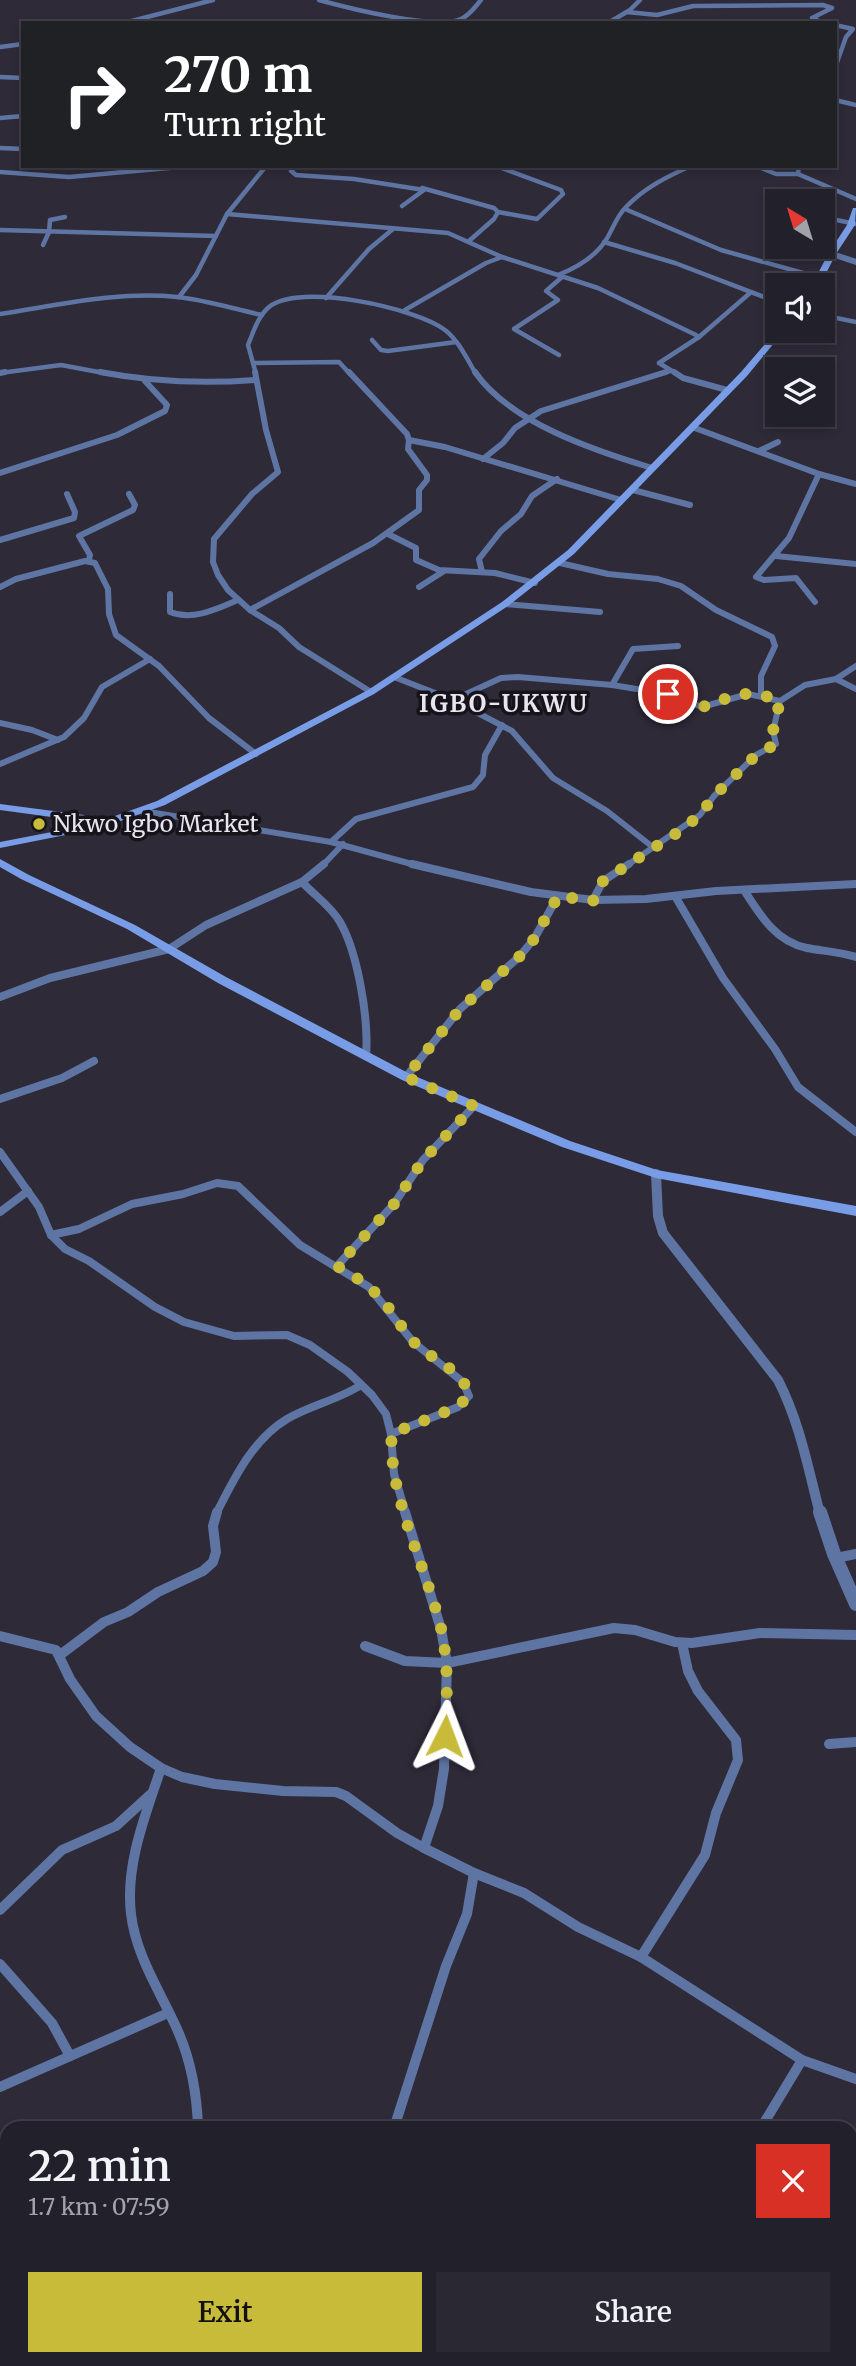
<!DOCTYPE html>
<html lang="en">
<head>
<meta charset="utf-8">
<style>
  :root { --surface:#22202a; --page:#2a2832; --text:#f1f3f6; --muted:#a2a3a8; --line:#3f3e47; --accent:#c9bb3a }
  body { margin:0; font-family:Merriweather,serif; background:var(--page); color:var(--text); height:100vh; display:flex; flex-direction:column; font-size:26px; white-space:nowrap }
  * { box-sizing:border-box; margin:0 }
  p { font-size:23px; color:var(--muted) }
  .icon { flex:none; width:38px; height:38px; fill:none; stroke:currentColor; stroke-width:2; stroke-linecap:round; stroke-linejoin:round }
  .map { position:relative; flex:1; overflow:hidden }
  .panel { position:absolute; left:0px; top:2121px; width:858px; height:245px; display:flex; flex-direction:column; background:var(--surface); border-radius:21px 21px 0 0; box-shadow:0 4px 10px #0003,0 0 0 2px var(--line) }
  .panel>* { flex:none }
  .banner { position:absolute; left:21px; top:21px; width:816px; height:147px; border-radius:0px; box-shadow:0 4px 10px #0003,0 0 0 2px var(--line); background:#202124; color:#fff; overflow:hidden }
  .needle { width:46px; rotate:322deg }
  .buttons { position:absolute; left:765px; top:189px; display:grid; gap:14px }
  .buttons a { display:grid; place-items:center; width:70px; height:70px; border-radius:0px; background:var(--surface); box-shadow:0 4px 10px #0003,0 0 0 2px var(--line); font-size:35px }
  .pin { position:absolute; display:grid; place-items:center; width:60px; height:60px; color:#fff; margin:-30px; border:4px solid #fff; border-radius:50%; box-shadow:0 2px 7px #0007 }
  .me { position:absolute; width:77px; margin:-38px; rotate:3deg; stroke-linejoin:round; filter:drop-shadow(0 0 5px #0008) }
  .turn { display:flex; align-items:center; gap:24px; height:147px; padding:0 28px; font-size:32px }
  .turn .icon { width:91px; height:91px; stroke-width:2.5 }
  .turn b { display:block; font-size:49px; line-height:60px }
  .round { display:grid; place-items:center; flex:none; width:74px; height:74px; border-radius:0px; background:var(--page) }
  .summary { display:flex; align-items:center; justify-content:space-between; height:119px; padding:0 28px }
  h1 { font-size:42px; font-weight:600; line-height:52px }
  .cta { display:flex; gap:14px; margin-top:auto; padding:14px 28px }
  .cta a { flex:1; height:80px; border-radius:0px; background:var(--accent); color:#111; font-size:28px; font-weight:600; line-height:80px; text-align:center }
  .cta a+a { background:var(--page); color:var(--text) }
  .map>svg:first-child { display:block }
  .lines { fill:none; stroke-linecap:round; stroke-linejoin:round }
  .minor-far3 { stroke:#5e75a4; stroke-width:4.5 }
  .minor-far2 { stroke:#5e75a4; stroke-width:6 }
  .minor-far1 { stroke:#5e75a4; stroke-width:8 }
  .minor { stroke:#5e75a4; stroke-width:10 }
  .tertiary-far2 { stroke:#5e75a4; stroke-width:6 }
  .tertiary-far1 { stroke:#5e75a4; stroke-width:10 }
  .tertiary { stroke:#5e75a4; stroke-width:14 }
  .secondary { fill:#799ce7; fill-rule:evenodd }
  .route { stroke:#c9bb3a; stroke-width:12; stroke-dasharray:0 21.6 }
  .poi-dot { fill:#c9bb3a; stroke:#16141a; stroke-width:2.5 }
  .labels { text-anchor:middle; stroke-width:7; stroke-linejoin:round; paint-order:stroke }
  .poi-label { font-size:23px; fill:#e7e5ee; stroke:#16141a; text-anchor:start }
  .far-district-label { font-size:24px; font-weight:bold; letter-spacing:2px; fill:#e7e5ee; stroke:#16141a }
</style>
</head>
<body>
<div class="map">
<svg width="856" height="2366" viewBox="0 0 856 2366">
  <rect width="100%" height="100%" fill="#2e2a38"/>
  <g class="lines">
    <g class="minor-far3">
      <path d="M319 0C348 8 435 30 461 19 470 15 475 7 481 0"/>
      <polyline points="627,12 657,15 693,6 823,5 832,8 812,18 824,23"/>
      <polyline points="124,23 213,0"/>
      <polyline points="608,23 630,10 640,0"/>
      <polyline points="835,25 853,29 846,37 835,68"/>
      <polyline points="0,47 23,44"/>
      <polyline points="0,77 23,78"/>
      <polyline points="835,100 856,105"/>
      <polyline points="0,118 23,116"/>
      <polyline points="0,148 23,149"/>
      <polyline points="295,166 291,171 296,175 354,179 424,190 402,206"/>
      <polyline points="756,166 776,174 798,174"/>
      <polyline points="799,166 798,174 856,199"/>
      <polyline points="0,172 69,177 191,166"/>
      <polyline points="422,188 494,208 498,212"/>
      <polyline points="767,197 780,201"/>
      <polyline points="625,209 721,250 821,278"/>
      <polyline points="227,214 448,233 502,257 598,288 696,335 699,337 659,363 677,374"/>
      <polyline points="822,217 856,224"/>
      <polyline points="0,230 216,236"/>
      <polyline points="469,241 494,219 498,212 537,219 563,194 561,190 496,166"/>
      <polyline points="604,242 675,263 777,302"/>
      <polyline points="43,245 49,232 50,220 65,217"/>
      <path d="M558 275C576 268 595 257 606 240 613 229 616 217 626 207 644 188 668 176 691 166"/>
      <polyline points="179,297 196,275 227,214 266,166"/>
      <polyline points="326,298 369,249 393,229"/>
      <polyline points="405,310 486,263 502,257"/>
      <path d="M0 314C59 305 118 291 177 297 206 300 234 309 262 315"/>
      <polyline points="822,315 856,322"/>
      <polyline points="699,337 750,293"/>
      <polyline points="372,340 381,350 388,351 456,342"/>
      <polyline points="559,355 514,329 558,300 546,291 562,277"/>
      <polyline points="255,363 339,362 350,374"/>
      <polyline points="0,373 61,365 109,374"/>
      <path d="M256 374 248 345C253 333 258 316 269 307 299 282 416 308 445 330 459 341 467 359 476 374"/>
      <polyline points="660,374 670,371"/>
    </g>
    <g class="minor-far2">
      <path d="M100 372C152 382 202 384 255 380"/>
      <polyline points="255,372 266,430 278,472 252,494 214,539 213,562 218,575 228,590 250,610 279,628 299,647 371,692"/>
      <polyline points="349,372 407,434 409,440 445,447 621,500"/>
      <path d="M475 372C510 423 596 451 652 468"/>
      <polyline points="674,372 683,378 727,390"/>
      <polyline points="0,373 5,372"/>
      <polyline points="692,427 819,474 789,538 756,577 764,580 796,578 815,602"/>
      <polyline points="759,451 778,442"/>
      <polyline points="483,459 503,443 515,428 541,411 666,372"/>
      <polyline points="0,473 117,435 165,411 167,405 145,381"/>
      <polyline points="819,474 856,484"/>
      <polyline points="633,490 690,505"/>
      <polyline points="388,534 416,548 416,560 439,570 495,573 535,583"/>
      <polyline points="0,540 74,518 75,512 67,494"/>
      <polyline points="776,556 856,564"/>
      <polyline points="89,560 90,555 79,536 133,510 135,505 129,494"/>
      <polyline points="560,563 608,574 658,579 681,586 716,610 772,637 775,646 761,676 761,694"/>
      <polyline points="482,572 479,559 501,531 521,514 532,496 557,479"/>
      <polyline points="0,587 16,579 85,561 95,563 108,589 109,614 116,635 159,666 209,718 256,754"/>
      <polyline points="419,587 444,571"/>
      <path d="M170 594V612C193 621 217 609 238 600"/>
      <polyline points="505,604 600,612"/>
      <polyline points="250,610 373,543 419,510 419,490 427,480 427,475 408,449 409,440"/>
      <polyline points="394,677 453,700 512,731 553,778 607,811 654,848"/>
      <polyline points="836,679 856,689"/>
      <polyline points="612,685 633,649 678,646"/>
      <polyline points="453,700 501,678 518,677 612,685 668,694 702,707 748,694 780,701"/>
      <polyline points="0,723 32,730 58,740"/>
      <polyline points="0,764 64,737 84,718 102,687 150,659"/>
      <polyline points="143,811 331,842 419,866"/>
      <polyline points="331,842 356,819 473,787 483,775 485,755 502,725"/>
      <polyline points="322,866 343,844"/>
      <polyline points="626,866 700,815 714,796 756,755 776,744 773,731 780,701 805,685 836,679 856,666"/>
    </g>
    <g class="minor-far1">
      <polyline points="412,864 531,892 593,900 646,899 716,891 856,884"/>
      <path d="M302 882C314 895 331 906 340 922 358 953 369 1020 366 1056"/>
      <path d="M744 890C760 915 776 942 807 948 823 951 840 952 856 957"/>
      <polyline points="675,896 723,978 775,1049 798,1087 856,1132"/>
      <polyline points="593,900 603,881 629,864"/>
      <polyline points="0,997 50,978 169,949 206,925 302,882 324,864"/>
      <polyline points="406,1077 460,1009 519,957 534,939 558,896"/>
      <polyline points="0,1099 62,1078 94,1061"/>
      <polyline points="0,1152 39,1207 51,1235 65,1249 89,1261 155,1307 184,1322 234,1336 287,1335 310,1345 348,1372 372,1395 386,1414 391,1434 394,1474 406,1514"/>
      <polyline points="0,1212 28,1191"/>
      <polyline points="51,1235 79,1229 132,1204 183,1194 217,1183 238,1186 300,1245 369,1287 413,1342 463,1382 469,1396 458,1407 391,1434"/>
      <polyline points="337,1266 394,1204 423,1160 474,1106"/>
      <path d="M216 1514C234 1479 252 1440 287 1419 311 1405 338 1400 361 1385"/>
    </g>
    <g class="minor">
      <polyline points="405,1512 441,1629 447,1663 444,1769 438,1806 424,1848"/>
      <polyline points="836,1558 856,1554"/>
      <polyline points="0,1636 56,1650 70,1679 96,1716 130,1747 161,1768 182,1777 215,1784 283,1791 336,1792 346,1796 397,1833 424,1848 474,1873 524,1893 578,1927 641,1957 802,2060 856,2079"/>
      <polyline points="365,1646 405,1661 447,1663 614,1628 635,1630 675,1642 692,1643 760,1633 856,1635"/>
      <polyline points="60,1655 104,1622 128,1612 158,1592 203,1571 213,1562 216,1552 213,1526 217,1512"/>
      <polyline points="829,1744 856,1742"/>
      <path d="M161 1768C146 1814 125 1864 131 1914 136 1956 160 1991 177 2029 191 2060 197 2094 198 2128"/>
      <polyline points="0,1910 62,1850 116,1826 151,1794"/>
      <polyline points="641,1957 705,1855 716,1813 738,1760 736,1740 698,1691 688,1671 682,1643"/>
      <polyline points="0,1964 52,2023 70,2056"/>
      <polyline points="0,2087 168,2013"/>
      <polyline points="394,2128 446,1966 467,1914 474,1873"/>
      <polyline points="761,2128 802,2060"/>
      <polyline points="0,2151 7,2175"/>
      <polyline points="188,2359 191,2366"/>
      <polyline points="792,2359 798,2366"/>
      <polyline points="301,2366 304,2359"/>
      <polyline points="422,2366 432,2359"/>
    </g>
    <polyline class="tertiary-far2" points="832,254 856,262"/>
    <path class="tertiary-far1" d="M656 1174 658 1216 663 1233 778 1380C800 1423 808 1468 820 1514"/>
    <polyline class="tertiary" points="820,1512 834,1554 856,1604"/>
    <g class="secondary">
      <polygon points="853,208 856,208 855,225 836,254 820,285 812,285 828,254 847,225"/>
      <polygon points="777,330 784,331 747,376 574,554 508,606 374,694 165,805 101,828 0,848 0,842 88,825 81,821 0,810 0,804 84,815 98,822 157,801 368,690 502,602 568,550 741,372"/>
      <polygon points="0,859 29,875 135,925 226,977 410,1074 570,1141 657,1170 856,1206 856,1216 656,1178 562,1147 402,1080 218,983 127,929 21,879 0,867"/>
    </g>
  </g>
  <g class="lines">
    <path class="route" d="M445 1736C447 1700 449 1664 441 1628 428 1577 405 1529 395 1478 392 1464 392 1449 391 1434L457 1407 469 1396C465 1370 429 1359 413 1341 402 1329 394 1314 384 1302 371 1286 354 1276 337 1266L394 1204 423 1160 474 1106 406 1077 460 1009 519 957 534 939 558 896 593 901 603 881 680 831 700 815 714 796 756 755 776 744 773 731 780 701C745 687 735 696 702 707L668 694"/>
  </g>
  <circle class="poi-dot" cx="39" cy="824" r="7"/>
  <g class="labels">
    <g class="poi-label">
      <text x="53" y="832">Nkwo Igbo Market</text>
    </g>
    <g class="far-district-label">
      <text x="504" y="712">IGBO-UKWU</text>
    </g>
  </g>
</svg>
<div class="buttons">
<a><svg class="needle" viewBox="-14 -14 28 28"><path d="M0-13l5 13h-10z" fill="#e53935"/><path d="M0 13l5-13h-10z" fill="#a2a3a8"/></svg></a>
<a><svg class="icon" aria-label="sound" viewBox="0 0 24 24"><path d="M4 9h4l5-4v14l-5-4H4zM17 9q2 3 0 6"/></svg></a>
<a><svg class="icon" aria-label="layers" viewBox="0 0 24 24"><path d="M12 4l9 5-9 5-9-5zM3 14l9 5 9-5"/></svg></a>
</div>
<div class="pin" style="left:668px;top:694px;background:#d93025"><svg class="icon" aria-label="arrive" viewBox="0 0 24 24"><path d="M6 21V4h12l-3 4 3 4H6"/></svg></div>
<svg class="me" style="left:445px;top:1736px" viewBox="-20 -20 40 40"><path d="M0-17L14 15 0 8-14 15z" fill="#c9bb3a" stroke="#fff" stroke-width="4"/></svg>
<div class="banner">
<div class="turn"><svg class="icon" aria-label="right" viewBox="0 0 24 24"><path d="M7 20v-9h11M14 6l5 5-5 5"/></svg><div><b>270 m</b>Turn right</div></div>
</div>
<section class="panel">
<div class="summary"><div><h1>22 min</h1><p>1.7 km · 07:59</p></div><a class="round" style="background:#d93025;color:#fff"><svg class="icon" aria-label="close" viewBox="0 0 24 24"><path d="M6 6l12 12M18 6L6 18"/></svg></a></div>
<div class="cta"><a>Exit</a><a>Share</a></div>
</section>
</div>
</body>
</html>
